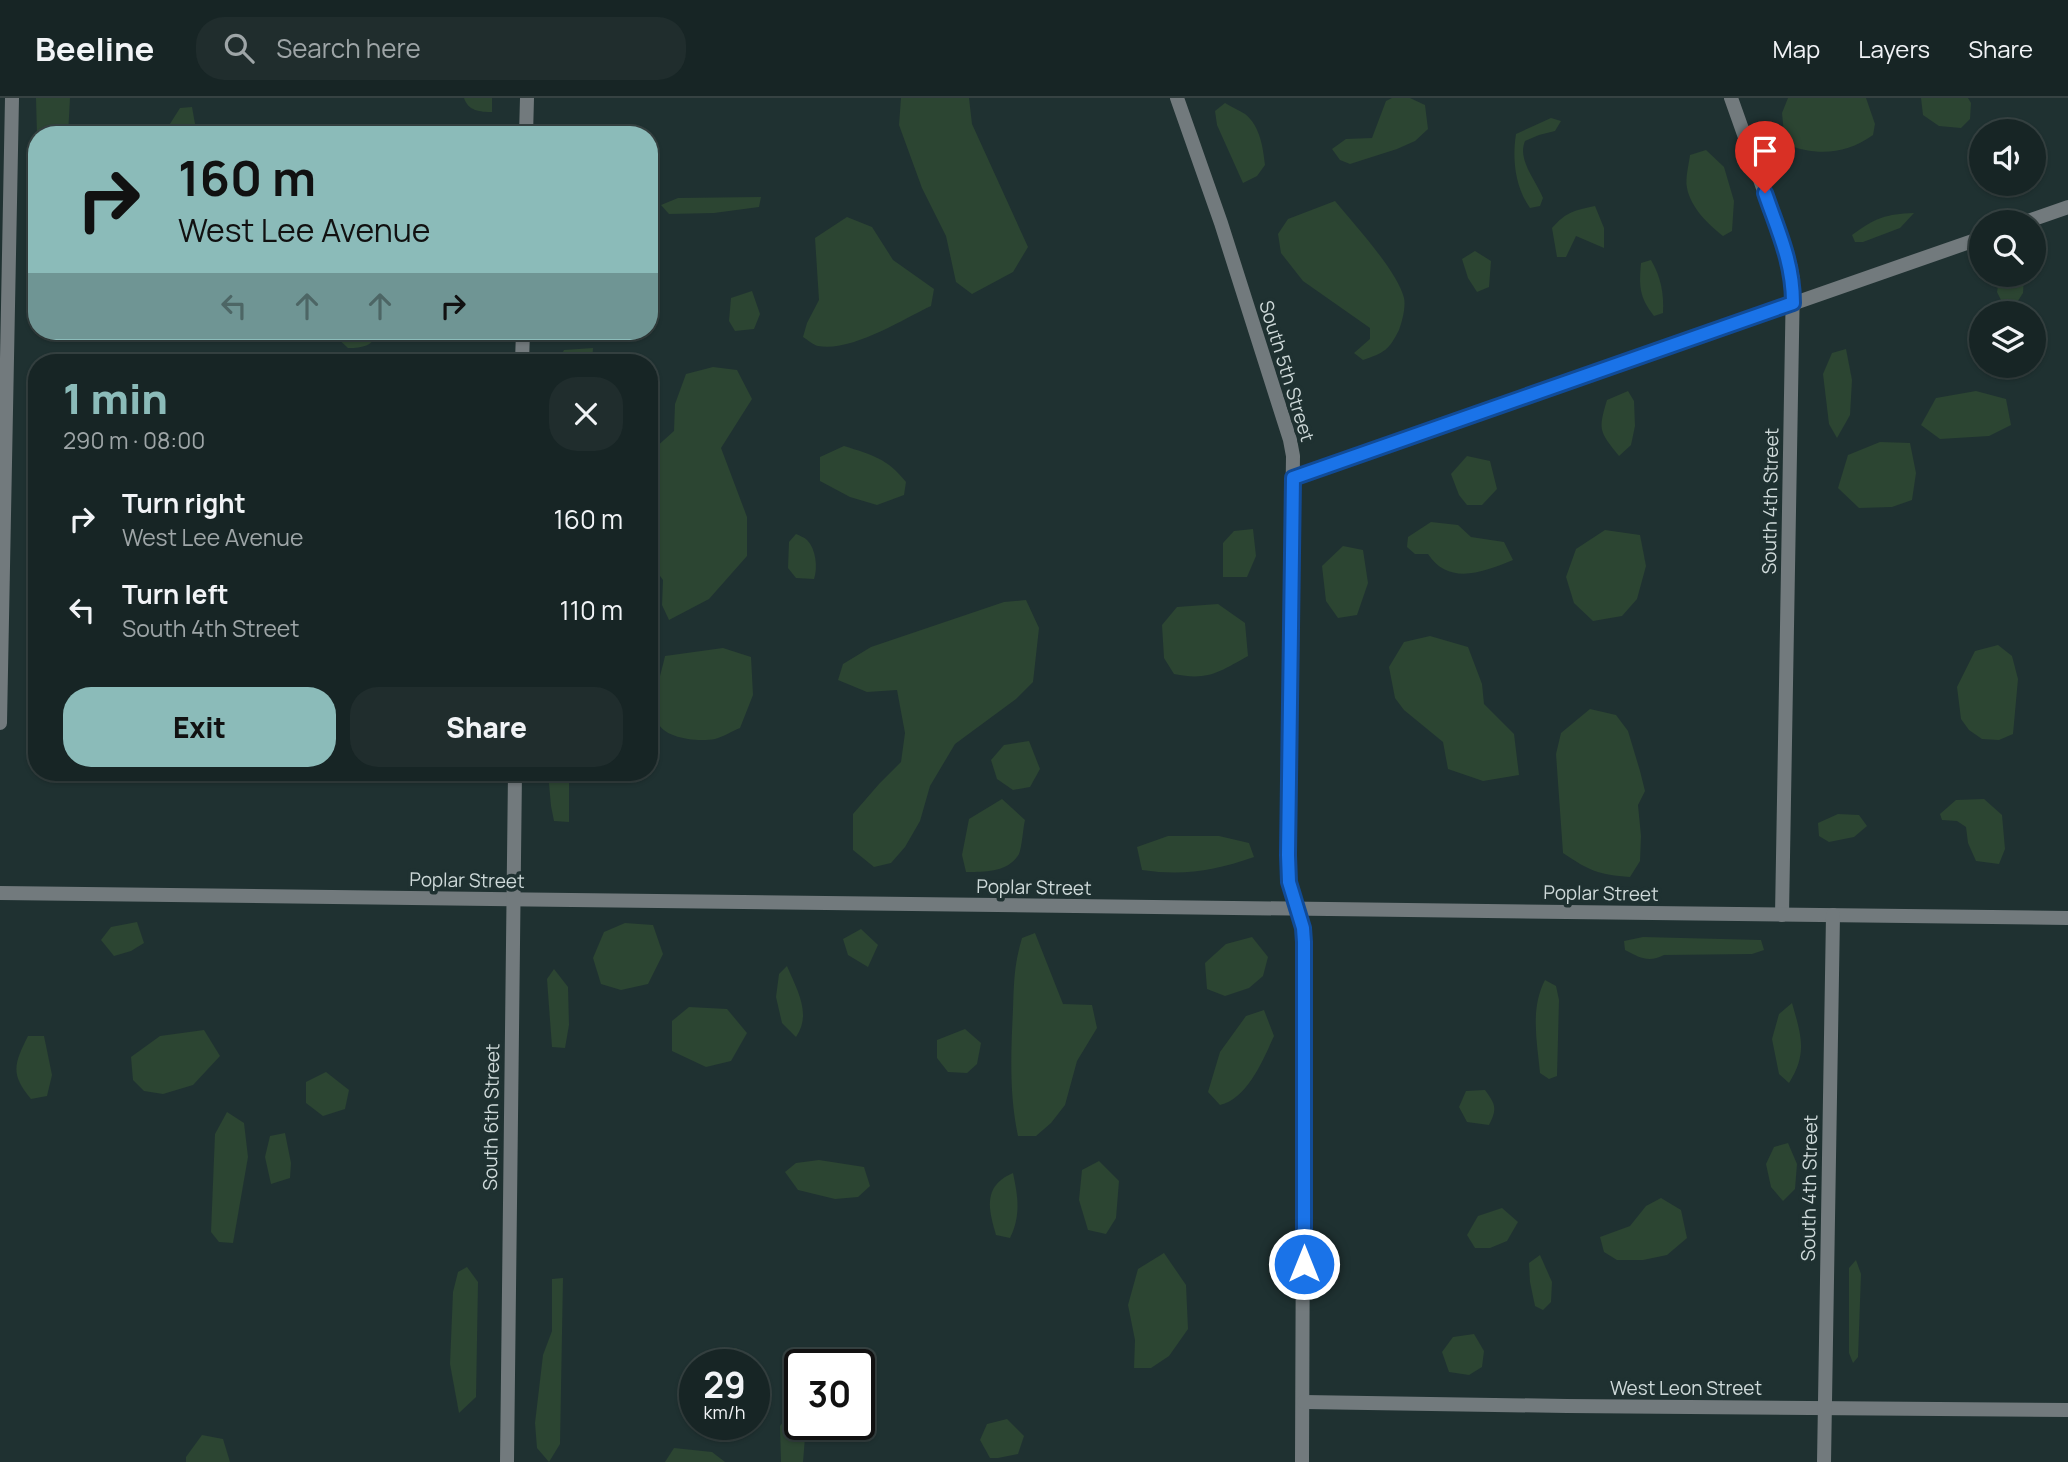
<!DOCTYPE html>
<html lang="en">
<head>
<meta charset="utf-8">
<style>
  :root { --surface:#172525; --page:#202d2d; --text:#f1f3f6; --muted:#9ea5a7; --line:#364242; --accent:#8bbbb9 }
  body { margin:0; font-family:Manrope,sans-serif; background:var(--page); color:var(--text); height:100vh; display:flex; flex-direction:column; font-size:26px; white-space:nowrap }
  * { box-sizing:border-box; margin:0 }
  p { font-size:23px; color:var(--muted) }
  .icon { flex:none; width:38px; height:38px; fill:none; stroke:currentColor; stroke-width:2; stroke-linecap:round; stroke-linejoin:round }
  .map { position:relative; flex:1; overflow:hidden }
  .sheet { position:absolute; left:28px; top:256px; width:630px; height:427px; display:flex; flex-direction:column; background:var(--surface); border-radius:28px; box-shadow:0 2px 5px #0004,0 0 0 2px var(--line) }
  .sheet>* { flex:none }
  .banner { position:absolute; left:28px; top:28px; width:630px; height:214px; border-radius:28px; box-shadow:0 2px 5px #0004,0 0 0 2px var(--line); background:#8bbbb9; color:#111; overflow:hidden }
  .tools { position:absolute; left:1969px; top:21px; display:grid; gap:14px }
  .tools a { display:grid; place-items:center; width:77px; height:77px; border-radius:50%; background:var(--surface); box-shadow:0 2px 5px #0004,0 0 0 2px var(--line); font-size:35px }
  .speed { position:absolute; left:679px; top:1251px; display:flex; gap:14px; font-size:35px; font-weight:700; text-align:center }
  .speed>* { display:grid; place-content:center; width:91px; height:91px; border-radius:50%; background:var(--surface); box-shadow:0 2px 5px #0004,0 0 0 2px var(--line); line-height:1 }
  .speed small { font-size:18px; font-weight:400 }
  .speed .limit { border:4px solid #111; border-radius:10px; background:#fff; color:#111 }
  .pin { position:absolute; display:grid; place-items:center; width:60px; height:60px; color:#fff; margin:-72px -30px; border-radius:50% 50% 50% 0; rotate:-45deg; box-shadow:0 0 7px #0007 }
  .pin .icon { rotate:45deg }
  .me { position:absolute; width:77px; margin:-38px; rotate:0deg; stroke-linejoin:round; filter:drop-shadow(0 0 5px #0008) }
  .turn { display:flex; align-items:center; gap:24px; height:147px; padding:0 35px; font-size:32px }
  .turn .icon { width:91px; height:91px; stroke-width:2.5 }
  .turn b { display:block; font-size:49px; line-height:60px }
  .lanes { display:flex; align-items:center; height:66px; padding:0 35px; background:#0003; justify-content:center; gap:35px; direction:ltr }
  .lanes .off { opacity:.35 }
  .round { display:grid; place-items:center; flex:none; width:74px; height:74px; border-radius:28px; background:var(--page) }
  .overview { display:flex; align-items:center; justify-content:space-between; height:119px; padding:0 35px }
  h1 { font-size:42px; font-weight:800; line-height:52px; color:var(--accent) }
  .cta { display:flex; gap:14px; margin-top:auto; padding:14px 35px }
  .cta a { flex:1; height:80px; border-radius:28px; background:var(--accent); color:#111; font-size:28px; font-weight:800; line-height:80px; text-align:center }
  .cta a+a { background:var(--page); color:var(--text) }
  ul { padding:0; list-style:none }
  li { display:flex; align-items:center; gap:21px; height:91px; padding:0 35px }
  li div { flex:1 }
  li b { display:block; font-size:26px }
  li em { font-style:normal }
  header { display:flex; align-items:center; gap:42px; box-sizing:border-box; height:98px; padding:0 35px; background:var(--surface); border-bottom:2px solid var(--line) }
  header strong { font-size:33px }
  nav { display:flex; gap:38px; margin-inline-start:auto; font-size:24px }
  .search { width:490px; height:63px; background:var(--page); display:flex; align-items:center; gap:18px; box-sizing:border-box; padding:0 24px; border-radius:28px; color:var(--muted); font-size:26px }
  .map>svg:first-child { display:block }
  .green { fill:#2c4532 }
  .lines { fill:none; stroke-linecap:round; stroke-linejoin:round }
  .minor { stroke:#727a7d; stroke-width:14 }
  .route-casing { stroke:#114b97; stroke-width:18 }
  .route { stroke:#1a73e8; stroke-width:12 }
  .labels { text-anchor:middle; stroke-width:7; stroke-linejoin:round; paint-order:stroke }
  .street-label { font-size:19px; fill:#ced9d9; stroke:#1f3131 }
</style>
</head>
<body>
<header>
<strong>Beeline</strong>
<div class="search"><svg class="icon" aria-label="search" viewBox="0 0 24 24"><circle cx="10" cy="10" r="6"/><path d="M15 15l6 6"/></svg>Search here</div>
<nav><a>Map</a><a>Layers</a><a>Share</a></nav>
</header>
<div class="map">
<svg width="2068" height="1364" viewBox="0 0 2068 1364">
  <rect width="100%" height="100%" fill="#1f3131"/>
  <g class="green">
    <polygon points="36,0 70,0 68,37 37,37"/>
    <path d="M464 0H492V14C480 14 468 13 464 0Z"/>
    <polygon points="901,0 969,0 972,26 1028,149 1013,174 972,196 956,184 946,138 922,90 899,27"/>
    <polygon points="1392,0 1410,0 1425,7 1428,31 1415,43 1397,51 1350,66 1340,62 1332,51 1346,41 1372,40 1386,3"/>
    <path d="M1788 0H1866L1875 26 1873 37C1845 57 1816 58 1785 46L1782 15Z"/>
    <polygon points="1921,0 1968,0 1971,5 1970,21 1961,30 1939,28 1923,17"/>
    <path d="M1225 5C1231 9 1239 12 1245 16 1260 28 1263 49 1265 67L1257 78 1243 85 1217 27 1215 13Z"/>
    <polygon points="192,9 197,37 163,37 180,10"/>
    <path d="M1551 20 1561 23 1555 33 1539 37 1525 43C1517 62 1536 82 1543 100L1540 108 1530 110C1515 89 1512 61 1516 36Z"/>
    <path d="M1706 52 1724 69 1734 103 1732 133 1723 138C1708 126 1691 110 1687 90 1685 80 1689 66 1690 57Z"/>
    <polygon points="761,99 759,109 714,115 669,116 661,107 678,100"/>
    <path d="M1335 103C1354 126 1398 174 1404 200 1406 209 1402 224 1399 232 1389 252 1384 255 1363 262L1354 255 1370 241V230L1303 183 1281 155 1278 136 1288 121Z"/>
    <path d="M1595 108 1604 130V150L1576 138 1566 159H1557L1552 130C1566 114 1575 112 1595 108Z"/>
    <path d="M1914 115 1900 130 1863 144H1855L1852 137C1875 120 1886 116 1914 115Z"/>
    <path d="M847 119 872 129 893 162 934 191 931 208C901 222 852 254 818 248 813 247 808 242 803 239L807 225 819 202 815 140Z"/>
    <polygon points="1475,153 1491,163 1489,189 1477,194 1468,180 1462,161"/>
    <path d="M1651 162C1661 179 1664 196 1663 215L1654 218C1639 199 1639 188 1641 165Z"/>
    <polygon points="2000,177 2024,177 2023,195 2014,209 2003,206 1997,194"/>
    <polygon points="752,193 760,216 754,231 735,233 729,223 731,200"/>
    <path d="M335 233H379C373 248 363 250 348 250L335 238Z"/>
    <polygon points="593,250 592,264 558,264 564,252"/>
    <polygon points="1846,251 1852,282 1850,317 1837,340 1829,326 1823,276 1832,255"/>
    <polygon points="713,269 737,272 752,301 721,350 747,419 747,458 709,501 669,522 662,507 663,482 649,463 649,351 654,351 674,333 675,306 686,276"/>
    <path d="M1628 293 1634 303 1635 328 1631 347 1619 358C1599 333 1598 332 1607 302Z"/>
    <polygon points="1976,293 2006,301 2011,327 1989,338 1940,341 1921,327 1936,300"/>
    <polygon points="1880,344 1910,345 1916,375 1912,402 1892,409 1859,410 1838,390 1848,357"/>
    <path d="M844 348C872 357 887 360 906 384L904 397 877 407 850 399 820 383V359Z"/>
    <polygon points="1467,358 1490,363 1497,391 1482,407 1467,407 1459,397 1451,376"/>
    <path d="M1431 424 1458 427 1471 439 1504 444 1513 462C1483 474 1449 488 1428 456H1415L1407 449 1408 439Z"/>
    <polygon points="1253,431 1256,458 1247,479 1223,479 1223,445 1234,433"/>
    <polygon points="1605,432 1640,437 1646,468 1637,501 1622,518 1593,523 1574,505 1566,479 1576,451"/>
    <path d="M796 436C800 438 804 439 807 442 816 451 818 470 814 481L796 480 788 470 789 444Z"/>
    <polygon points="1343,448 1363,452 1368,485 1357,517 1338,520 1326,503 1322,468"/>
    <polygon points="1026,502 1039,530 1033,584 1016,601 955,646 930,688 920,723 905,749 891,765 874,769 853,752 853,716 879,686 901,664 905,635 897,592 867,594 838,582 843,566 871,549 1004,504"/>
    <path d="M1218 506 1245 525 1248 558C1219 574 1208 583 1174 576L1164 560 1162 527 1177 509Z"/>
    <polygon points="1430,538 1468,549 1482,586 1484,606 1514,636 1519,677 1483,683 1448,671 1443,644 1404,612 1395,600 1389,569 1404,544"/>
    <polygon points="1998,547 2012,558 2018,581 2013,636 1999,642 1982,641 1969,632 1961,621 1957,589 1975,553"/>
    <path d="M723 550 751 559 753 597 740 630C732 633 723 639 715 641 698 644 662 641 657 622 651 603 661 577 665 558Z"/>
    <path d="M1590 611 1616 617 1628 633 1640 673 1645 693 1638 707 1641 738 1640 763 1630 779C1599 777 1588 772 1563 755L1556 656 1561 635Z"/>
    <polygon points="1029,643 1040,671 1030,689 1013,692 997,681 991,662 1004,647"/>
    <polygon points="548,674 569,674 569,724 554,723 551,708"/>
    <path d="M1002 701 1025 722C1023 730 1022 749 1019 756 1008 775 984 774 966 774L962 757 969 721Z"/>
    <polygon points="1984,701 2002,717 2005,751 1999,766 1976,763 1968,745 1966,729 1957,723 1942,722 1940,716 1956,702"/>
    <polygon points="1838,716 1859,717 1867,728 1854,739 1829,744 1819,738 1818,725"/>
    <path d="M1168 738H1219L1249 745 1254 759C1214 773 1183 778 1142 772L1137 749Z"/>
    <polygon points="137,824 144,845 131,853 114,858 101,842 111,829"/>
    <polygon points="625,825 653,827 663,856 648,886 621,892 601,886 593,860 604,834"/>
    <polygon points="861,831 878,847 868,869 848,857 843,841"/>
    <path d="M1035 835 1063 906 1092 907 1097 930 1077 963 1065 1007 1051 1025 1036 1038H1018C1009 996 1011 953 1013 911 1014 884 1014 867 1022 840Z"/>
    <polygon points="1252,839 1268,859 1263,878 1249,890 1225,898 1207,891 1205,865 1226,846"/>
    <path d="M1643 839 1761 842 1764 852 1752 856 1664 857C1649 865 1640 860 1625 852L1624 843Z"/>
    <path d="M787 868C797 892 812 916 796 939L782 925 776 899 779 876Z"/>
    <polygon points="554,871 568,889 569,927 565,950 552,949 547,881"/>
    <path d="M1545 882 1556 888 1559 902 1557 978 1549 981 1540 975C1537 943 1530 911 1545 882Z"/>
    <path d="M1792 905C1801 937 1808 955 1789 985L1779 976 1772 941 1779 916Z"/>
    <polygon points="689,909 727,911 747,935 731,963 706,969 672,953 672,923"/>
    <path d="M1264 912 1274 938C1263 962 1248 1000 1220 1007L1208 994 1220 954 1246 918Z"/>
    <polygon points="965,931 981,945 977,966 967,975 948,974 937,960 937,942"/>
    <polygon points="204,932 220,958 193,987 163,996 144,993 133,982 131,959 160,938"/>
    <path d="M28 938H44L52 977 47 998 31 1001C10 976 14 966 28 938Z"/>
    <polygon points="326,974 349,992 345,1011 323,1018 306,1005 306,984"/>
    <path d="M1485 992C1495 1006 1498 1010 1489 1027L1467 1024 1459 1009 1466 993Z"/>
    <polygon points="227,1014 244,1025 248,1059 233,1145 219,1144 211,1134 215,1036"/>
    <polygon points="285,1035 291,1065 290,1080 271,1086 265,1059 270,1038"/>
    <polygon points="1788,1045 1797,1066 1795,1091 1783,1103 1771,1089 1766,1066 1774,1049"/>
    <polygon points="819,1062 864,1069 870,1088 858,1099 835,1101 798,1092 785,1074 796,1065"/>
    <polygon points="1099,1063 1119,1083 1116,1120 1106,1136 1088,1132 1079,1102 1082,1072"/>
    <path d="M1013 1075C1018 1099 1021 1117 1010 1140L996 1137C988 1110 983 1088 1013 1075Z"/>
    <polygon points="1661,1100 1681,1112 1687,1140 1667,1157 1643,1162 1617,1162 1604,1154 1600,1139 1630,1128 1646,1108"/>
    <polygon points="1502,1110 1518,1124 1507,1143 1490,1150 1475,1150 1467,1137 1478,1118"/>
    <polygon points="1164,1155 1186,1187 1188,1231 1169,1258 1151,1270 1134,1270 1135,1242 1128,1207 1138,1171"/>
    <polygon points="1540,1157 1552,1184 1551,1204 1543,1212 1535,1208 1530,1184 1529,1165"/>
    <polygon points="1856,1162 1861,1176 1858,1259 1853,1265 1849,1255 1849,1170"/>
    <polygon points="467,1169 478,1184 476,1299 459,1315 450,1266 453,1194 458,1174"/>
    <polygon points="563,1180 560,1346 549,1364 537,1350 535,1325 543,1257 552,1233 552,1181"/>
    <polygon points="1474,1236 1484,1253 1482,1269 1469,1277 1449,1274 1442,1254 1453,1239"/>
    <polygon points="736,1250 751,1264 750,1267 712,1267 713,1256"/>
    <polygon points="791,1314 800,1318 800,1326 806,1327 803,1364 781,1364 780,1328"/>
    <polygon points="1007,1321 1024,1338 1018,1356 998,1360 990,1360 980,1342 987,1326"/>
    <polygon points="202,1337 223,1341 230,1364 186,1364 186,1359"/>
    <polygon points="674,1350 712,1354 725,1364 665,1364"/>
  </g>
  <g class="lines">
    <g class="minor">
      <polyline points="1177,0 1221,125 1290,342 1293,358 1288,757 1289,784 1303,829 1304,844 1302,1364"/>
      <polyline points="1731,0 1790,166 1793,182 1782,817"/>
      <polyline points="526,37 527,0"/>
      <polyline points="2025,124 2068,109"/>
      <polyline points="522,264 523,233"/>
      <polyline points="1293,380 1981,140"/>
      <polyline points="0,625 12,0"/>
      <polyline points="0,795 2068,820"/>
      <polyline points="1304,1304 1567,1308 2068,1312"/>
      <polyline points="507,1364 515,674"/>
      <polyline points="1824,1364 1833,817"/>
    </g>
  </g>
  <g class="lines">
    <defs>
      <path id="route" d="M1304 1166V844L1303 830 1289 784 1288 757 1293 380 1793 205C1793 164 1778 133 1765 95"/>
    </defs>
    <use href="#route" class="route-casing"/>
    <use href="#route" class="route"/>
  </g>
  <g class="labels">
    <g class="street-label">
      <text transform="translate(1287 273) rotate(73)" y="7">South 5th Street</text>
      <text transform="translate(1770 403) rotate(-89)" y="7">South 4th Street</text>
      <text transform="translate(467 782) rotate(1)" y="7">Poplar Street</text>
      <text transform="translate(1034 789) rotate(1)" y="7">Poplar Street</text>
      <text transform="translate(1601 795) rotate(1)" y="7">Poplar Street</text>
      <text transform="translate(491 1019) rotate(-89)" y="7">South 6th Street</text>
      <text transform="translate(1809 1090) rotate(-89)" y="7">South 4th Street</text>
      <text x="1686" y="1297">West Leon Street</text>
    </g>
  </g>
</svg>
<div class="tools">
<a><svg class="icon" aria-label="sound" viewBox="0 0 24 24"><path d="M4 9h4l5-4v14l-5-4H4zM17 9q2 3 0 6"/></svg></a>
<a><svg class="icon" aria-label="search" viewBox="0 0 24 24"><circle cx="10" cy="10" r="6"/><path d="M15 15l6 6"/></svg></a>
<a><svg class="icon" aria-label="layers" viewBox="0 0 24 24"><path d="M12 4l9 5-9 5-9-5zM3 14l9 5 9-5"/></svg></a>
</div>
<div class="speed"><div>29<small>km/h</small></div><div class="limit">30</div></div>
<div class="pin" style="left:1765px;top:95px;background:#d93025"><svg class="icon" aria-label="arrive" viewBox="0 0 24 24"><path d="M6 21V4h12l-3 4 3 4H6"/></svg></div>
<svg class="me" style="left:1304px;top:1166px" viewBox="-20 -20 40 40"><circle r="17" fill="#1a73e8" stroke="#fff" stroke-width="3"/><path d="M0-11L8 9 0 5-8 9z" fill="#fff"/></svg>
<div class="banner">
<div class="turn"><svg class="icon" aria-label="right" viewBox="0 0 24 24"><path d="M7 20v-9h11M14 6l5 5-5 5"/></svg><div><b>160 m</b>West Lee Avenue</div></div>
<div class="lanes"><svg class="icon off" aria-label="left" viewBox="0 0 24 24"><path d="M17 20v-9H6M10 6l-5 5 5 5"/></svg><svg class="icon off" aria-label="ahead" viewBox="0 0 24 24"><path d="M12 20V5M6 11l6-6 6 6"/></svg><svg class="icon off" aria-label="ahead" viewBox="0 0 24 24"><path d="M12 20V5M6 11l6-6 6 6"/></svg><svg class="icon" aria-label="right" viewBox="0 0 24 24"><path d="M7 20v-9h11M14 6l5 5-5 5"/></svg></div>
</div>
<section class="sheet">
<div class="overview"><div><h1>1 min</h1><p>290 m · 08:00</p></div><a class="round"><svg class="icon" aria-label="close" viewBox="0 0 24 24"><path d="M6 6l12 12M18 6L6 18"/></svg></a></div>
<ul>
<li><svg class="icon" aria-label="right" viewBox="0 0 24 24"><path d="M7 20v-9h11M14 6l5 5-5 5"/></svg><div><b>Turn right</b><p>West Lee Avenue</p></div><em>160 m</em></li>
<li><svg class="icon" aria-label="left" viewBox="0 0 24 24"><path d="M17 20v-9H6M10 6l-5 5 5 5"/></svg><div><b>Turn left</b><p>South 4th Street</p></div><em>110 m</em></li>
</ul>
<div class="cta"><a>Exit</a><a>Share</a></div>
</section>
</div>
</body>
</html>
